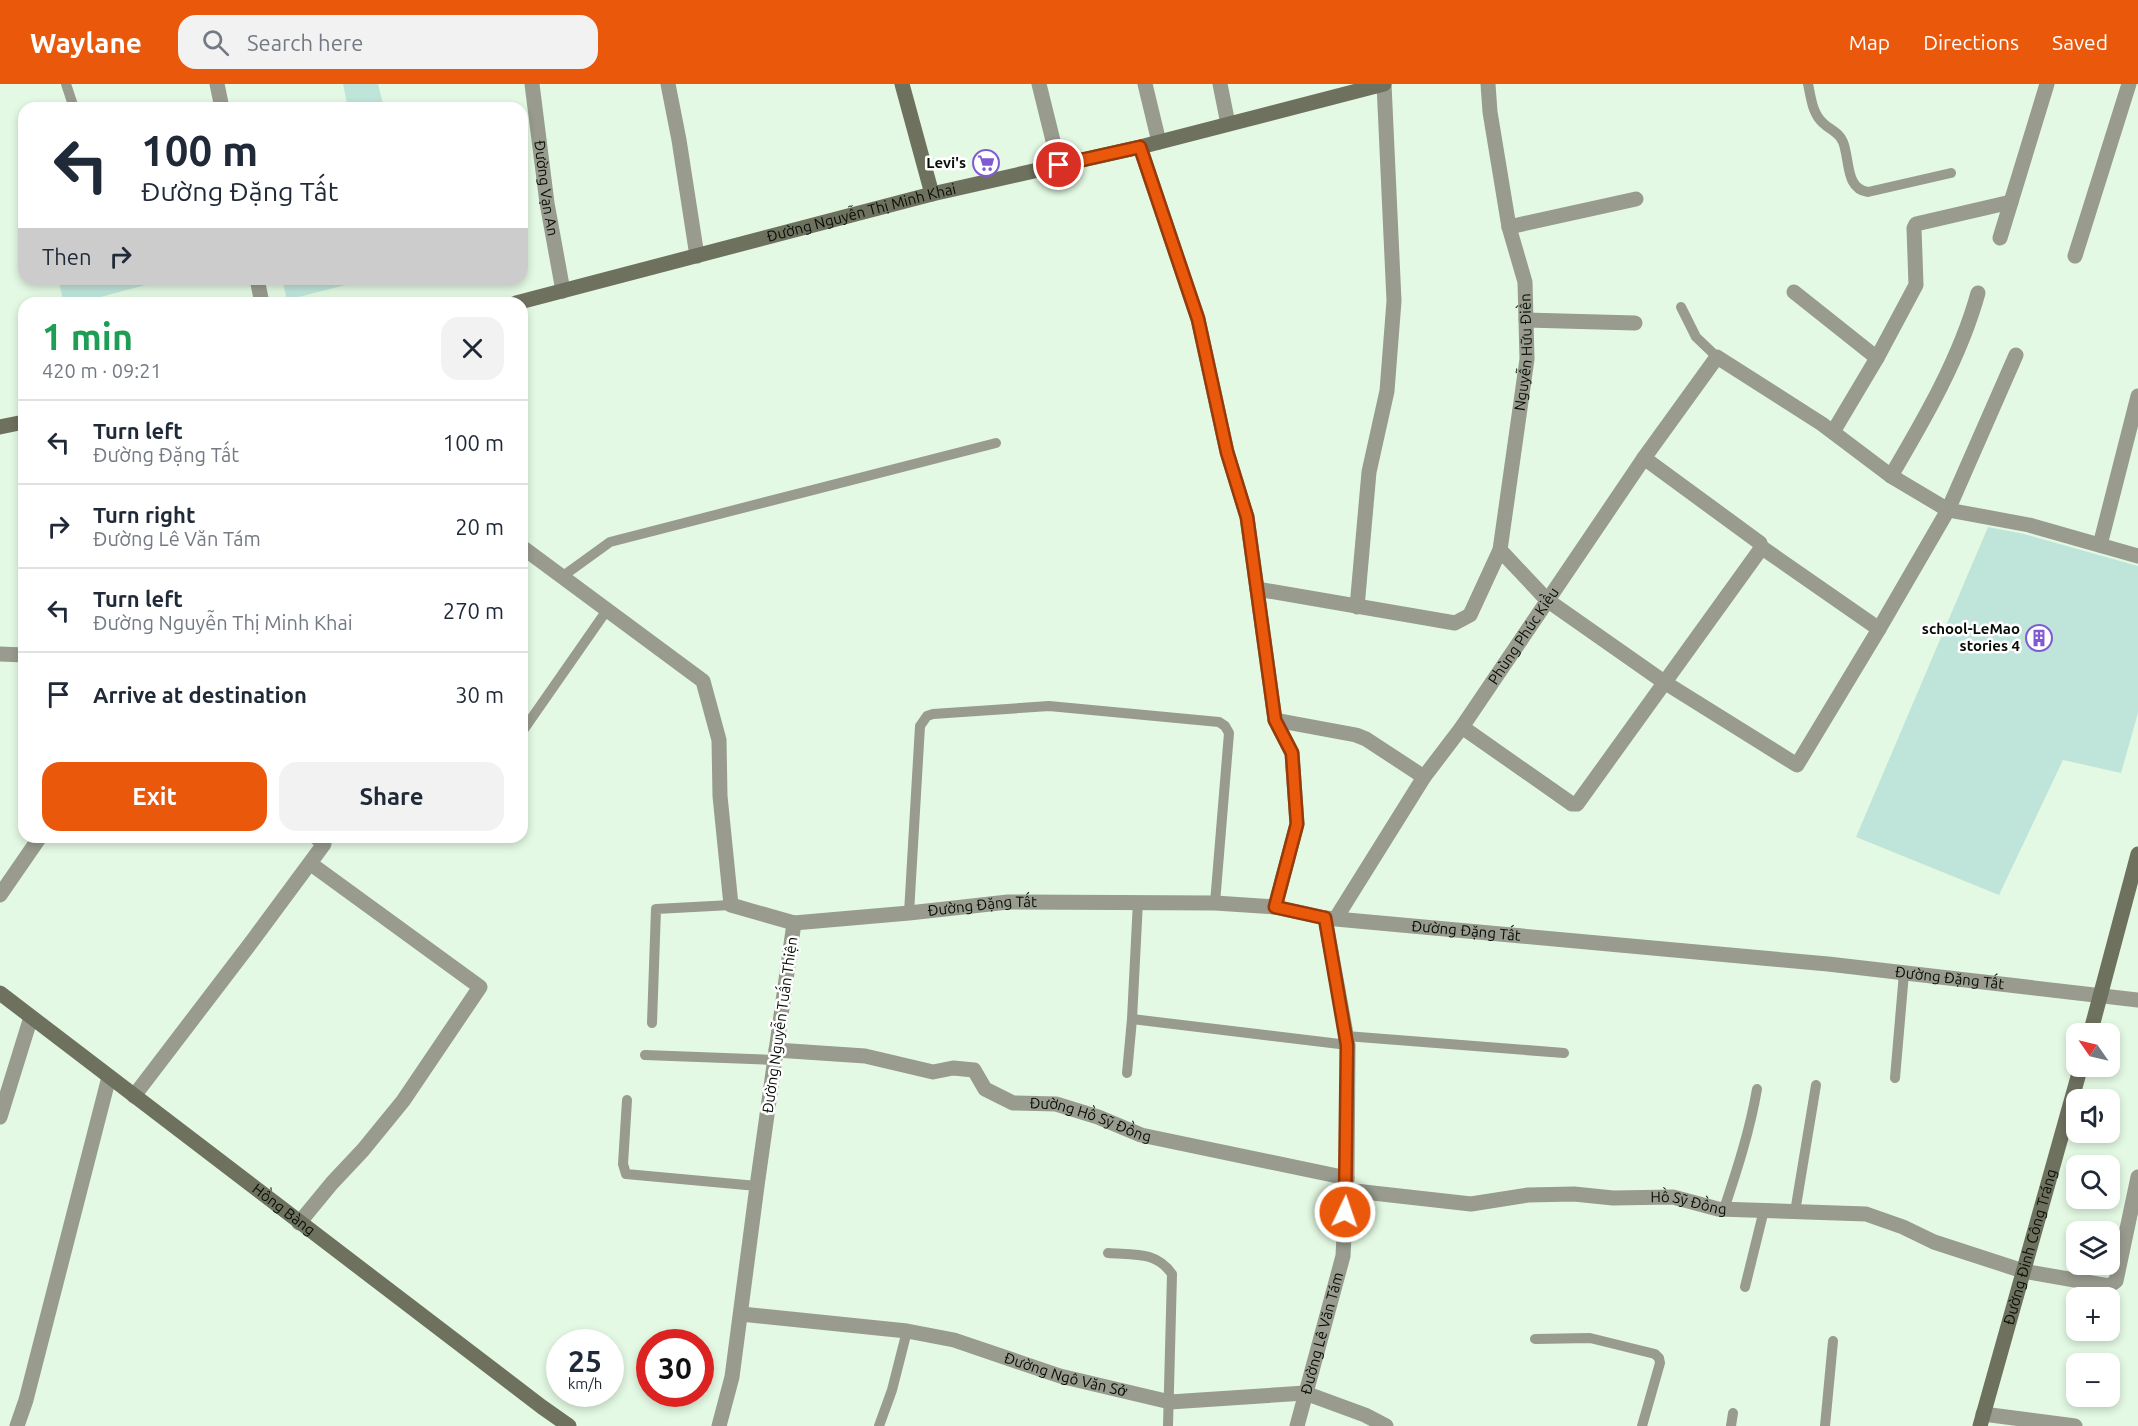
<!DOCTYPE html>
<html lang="en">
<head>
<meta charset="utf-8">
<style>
  :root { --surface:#fff; --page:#f2f2f3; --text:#1f2937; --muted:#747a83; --line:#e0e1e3; --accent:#ea580c }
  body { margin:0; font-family:Ubuntu,sans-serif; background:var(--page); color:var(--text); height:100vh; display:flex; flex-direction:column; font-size:22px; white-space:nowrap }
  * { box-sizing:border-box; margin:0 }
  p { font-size:20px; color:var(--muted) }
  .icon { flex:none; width:33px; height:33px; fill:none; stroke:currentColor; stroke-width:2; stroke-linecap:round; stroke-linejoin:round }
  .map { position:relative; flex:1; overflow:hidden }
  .sheet { position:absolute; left:18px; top:213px; width:510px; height:546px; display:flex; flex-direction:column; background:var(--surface); border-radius:18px; box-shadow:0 3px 9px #0003 }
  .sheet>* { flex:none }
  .banner { position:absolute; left:18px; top:18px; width:510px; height:183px; border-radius:18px; box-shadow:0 3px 9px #0003; background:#fff; color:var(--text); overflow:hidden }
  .needle { width:39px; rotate:304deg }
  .controls { position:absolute; left:2066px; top:939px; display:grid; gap:12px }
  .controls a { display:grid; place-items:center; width:54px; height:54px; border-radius:12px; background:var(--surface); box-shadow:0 3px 9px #0003; font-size:30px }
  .speed { position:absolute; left:546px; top:1245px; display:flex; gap:12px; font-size:30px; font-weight:700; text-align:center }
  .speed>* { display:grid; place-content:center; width:78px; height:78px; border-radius:50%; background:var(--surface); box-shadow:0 3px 9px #0003; line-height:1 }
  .speed small { font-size:15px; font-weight:400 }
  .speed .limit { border:9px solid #d22; background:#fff; color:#111 }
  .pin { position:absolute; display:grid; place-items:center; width:51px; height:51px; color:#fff; margin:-26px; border:3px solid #fff; border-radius:50%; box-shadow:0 2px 6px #0007 }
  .me { position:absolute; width:66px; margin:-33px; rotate:3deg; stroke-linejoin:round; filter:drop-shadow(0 0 4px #0008) }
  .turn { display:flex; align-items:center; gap:21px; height:126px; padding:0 24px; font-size:27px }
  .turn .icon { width:78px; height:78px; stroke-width:2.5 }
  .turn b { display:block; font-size:42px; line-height:51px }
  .then { display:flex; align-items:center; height:57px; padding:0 24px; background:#0003; gap:12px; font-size:22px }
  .round { display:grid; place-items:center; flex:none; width:63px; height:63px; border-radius:18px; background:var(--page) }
  .overview { display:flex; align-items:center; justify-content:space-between; height:102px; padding:0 24px }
  h1 { font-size:36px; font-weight:700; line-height:45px; color:#1e9e55 }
  .primary-button { display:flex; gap:12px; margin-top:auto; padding:12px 24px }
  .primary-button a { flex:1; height:69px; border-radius:18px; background:var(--accent); color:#fff; font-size:24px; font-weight:700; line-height:69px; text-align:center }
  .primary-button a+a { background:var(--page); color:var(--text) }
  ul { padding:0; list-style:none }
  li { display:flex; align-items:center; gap:18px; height:84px; padding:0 24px; border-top:2px solid var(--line) }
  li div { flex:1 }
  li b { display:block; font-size:22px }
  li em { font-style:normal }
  header { display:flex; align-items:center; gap:36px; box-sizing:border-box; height:84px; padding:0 30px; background:var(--accent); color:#fff }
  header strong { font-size:28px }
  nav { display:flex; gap:33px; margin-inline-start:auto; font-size:21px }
  .search { width:420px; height:54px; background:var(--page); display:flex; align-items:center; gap:15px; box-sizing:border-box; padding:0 21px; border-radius:18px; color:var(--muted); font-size:22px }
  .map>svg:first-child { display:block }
  .building { fill:#bfe5da }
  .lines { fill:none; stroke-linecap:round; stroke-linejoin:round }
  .lane { stroke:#989b8e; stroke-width:10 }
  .street { stroke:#989b8e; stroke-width:15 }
  .secondary { stroke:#6e715e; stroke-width:15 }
  .route-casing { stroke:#983908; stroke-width:15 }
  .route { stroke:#ea580c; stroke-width:10 }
  .labels { text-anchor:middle; stroke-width:5; stroke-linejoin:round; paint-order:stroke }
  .poi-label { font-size:15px; font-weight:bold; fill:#070e07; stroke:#fff; text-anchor:end }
  .street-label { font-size:15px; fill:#070e07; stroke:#fff }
</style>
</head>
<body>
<header>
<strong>Waylane</strong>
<div class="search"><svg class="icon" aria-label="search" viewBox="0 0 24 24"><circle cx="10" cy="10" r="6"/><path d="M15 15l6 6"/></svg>Search here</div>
<nav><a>Map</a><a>Directions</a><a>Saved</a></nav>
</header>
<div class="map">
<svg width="2138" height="1342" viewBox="0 0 2138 1342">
  <rect width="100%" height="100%" fill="#e3f9e3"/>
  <g class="building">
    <polygon points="343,0 378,0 384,24 348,24"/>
    <polygon points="58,195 148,195 149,200 78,219 64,219"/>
    <polygon points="282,195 348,195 349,200 287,216"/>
    <polygon points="1988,443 2024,450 2138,482 2138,629 2121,689 2063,676 1999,811 1856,753"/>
  </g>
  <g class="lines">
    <g class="lane">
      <polyline points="66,0 74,24"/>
      <path d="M1808 0C1811 13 1812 29 1823 39 1830 46 1839 48 1843 58 1850 75 1845 105 1868 108L1951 89"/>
      <polyline points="1681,223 1696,253 1717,273"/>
      <polyline points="563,492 610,458 996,359"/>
      <polyline points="522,648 607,526"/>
      <polyline points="909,829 920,642 927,632 933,630 1049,622 1219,638 1225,642 1229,649 1215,819"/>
      <polyline points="1132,935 1348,961"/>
      <polyline points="652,939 656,825 731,821"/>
      <polyline points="1346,952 1564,969"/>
      <polyline points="645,971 775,976"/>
      <polyline points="1127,989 1132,935 1138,817"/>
      <polyline points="1895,994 1904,889"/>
      <polyline points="627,1016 623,1080 626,1090 757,1102"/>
      <path d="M1724 1125C1737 1086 1750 1046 1757 1005"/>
      <polyline points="1795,1128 1816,1001"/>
      <path d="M1108 1169C1134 1171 1156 1167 1172 1190L1168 1342"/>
      <polyline points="1745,1203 1764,1126"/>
      <polyline points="1535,1255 1590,1254 1655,1270 1659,1274 1660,1279 1642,1342"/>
      <polyline points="879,1342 892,1306 907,1247"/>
      <polyline points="1731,1342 1733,1329"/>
      <polyline points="1825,1342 1833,1257"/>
    </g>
    <g class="street">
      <polyline points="217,0 222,24"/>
      <path id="s1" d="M532 0 547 119 563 207"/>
      <polyline points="668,0 679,56 697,172"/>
      <polyline points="1039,0 1059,81"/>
      <polyline points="1145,0 1159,58"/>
      <polyline points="1220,0 1228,40"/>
      <polyline points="1140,63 1198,235 1227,368 1247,433 1275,636 1292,669 1297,740 1275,823"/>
      <polyline points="1509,143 1636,115"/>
      <polyline points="2000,154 2047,0"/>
      <polyline points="2075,172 2129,0"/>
      <polyline points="257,195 262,219"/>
      <polyline points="1794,208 1877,274"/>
      <polyline points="1526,236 1635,239"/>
      <polyline points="1833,348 1877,274 1916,201 1914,144 1916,140 2011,118"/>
      <path d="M1891 392C1925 334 1960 274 1978 209"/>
      <polyline points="2100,461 2138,312"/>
      <polyline points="522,463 703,597 719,656 720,712 731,821 794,839 757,1102 732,1293 719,1342"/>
      <polyline points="1761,463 1879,545"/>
      <polyline points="1500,466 1547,516 1664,598 1797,681 1879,545 1948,426 2016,271"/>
      <path id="s2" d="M1257 505 1455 539 1470 531 1500 466 1527 275 1525 198 1509 143 1490 28 1488 0"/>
      <polyline points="1357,523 1369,388 1387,307 1394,217 1384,0"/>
      <polyline points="0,570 24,571"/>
      <polyline points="1275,636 1356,651 1366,655 1424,693"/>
      <polyline points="1462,643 1572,720 1577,720 1760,466 1760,459 1644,374"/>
      <polyline points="0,811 40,753"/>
      <path id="s3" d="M1336 834 1424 693 1462 643 1644 374 1717 273 1822 340 1891 392 1948 426 2029 441 2138 472"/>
      <path id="s4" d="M794 839 909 829 1008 818 1215 819 1275 823 1325 834 1828 880 2138 916"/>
      <path id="s5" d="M776 966 865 972 933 988 953 984 974 986 985 1005 1013 1019 1056 1020 1098 1033 1141 1051 1347 1094"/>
      <polyline points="134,1012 253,856 324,760 316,753"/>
      <polyline points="0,1033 31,933"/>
      <path id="s6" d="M1346 1106 1471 1120 1528 1111 1574 1110 1613 1114 1673 1113 1718 1125 1866 1130 1903 1143 1934 1158 2023 1187 2109 1202 2116 1197 2138 1093"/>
      <polyline points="299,1139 332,1099 363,1066 403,1017 480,903 311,780"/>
      <path id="s7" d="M741 1230 907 1247 954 1256 1060 1292 1170 1318 1305 1309 1365 1331 1386 1342"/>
      <polyline points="1983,1330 2075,1342"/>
      <polyline points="17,1342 26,1316 109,993"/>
      <path id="s8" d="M1297 1342 1343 1172 1347 1094 1348 961 1325 834"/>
    </g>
    <g class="secondary">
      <polyline points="902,0 932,110"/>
      <path id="s9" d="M516 219 932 110 1140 63 1384 0"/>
      <polyline points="0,343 24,338"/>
      <path id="s10" d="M0 909 542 1323 569 1342"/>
      <polyline points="2090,950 2138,770"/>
      <path id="s11" d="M1980 1342 2081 982"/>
    </g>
  </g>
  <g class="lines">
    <defs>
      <polyline id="route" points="1059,81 1140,63 1198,235 1227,368 1247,433 1275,636 1292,669 1297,740 1275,823 1325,834 1347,961 1345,1128"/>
    </defs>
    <use href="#route" class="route-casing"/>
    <use href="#route" class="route"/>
  </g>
  <defs>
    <symbol id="supermarket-ring" viewBox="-11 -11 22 22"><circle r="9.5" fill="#fff" stroke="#805ad4" stroke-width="1.5"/><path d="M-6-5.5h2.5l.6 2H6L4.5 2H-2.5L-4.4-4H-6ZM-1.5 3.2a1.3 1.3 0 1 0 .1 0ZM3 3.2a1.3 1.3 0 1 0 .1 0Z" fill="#805ad4"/></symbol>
    <symbol id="building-ring" viewBox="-11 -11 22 22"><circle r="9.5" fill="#fff" stroke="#805ad4" stroke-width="1.5"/><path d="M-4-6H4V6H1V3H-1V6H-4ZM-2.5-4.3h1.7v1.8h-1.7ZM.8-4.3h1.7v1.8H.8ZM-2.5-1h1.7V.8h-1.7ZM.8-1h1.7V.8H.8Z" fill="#805ad4"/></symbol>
  </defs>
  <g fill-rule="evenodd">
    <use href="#supermarket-ring" x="971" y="64" width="30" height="30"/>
    <use href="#building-ring" x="2024" y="539" width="30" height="30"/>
  </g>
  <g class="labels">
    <g class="poi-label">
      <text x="966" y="84">Levi's</text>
      <text x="2020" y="550">school-LeMao<tspan x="2020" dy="17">stories 4</tspan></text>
    </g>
    <g class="street-label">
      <text dy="5" stroke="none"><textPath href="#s1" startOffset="105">Đường Vạn An</textPath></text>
      <text dy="5" stroke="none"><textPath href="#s9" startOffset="357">Đường Nguyễn Thị Minh Khai</textPath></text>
      <text dy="5" stroke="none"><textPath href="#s2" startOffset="489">Nguyễn Hữu Điền</textPath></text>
      <text dy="5" stroke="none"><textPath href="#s3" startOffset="339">Phùng Phúc Kiều</textPath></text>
      <text dy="5" stroke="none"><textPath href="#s4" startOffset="189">Đường Đặng Tất</textPath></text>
      <text dy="5" stroke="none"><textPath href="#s4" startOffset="675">Đường Đặng Tất</textPath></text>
      <text dy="5" stroke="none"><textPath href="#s4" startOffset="1161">Đường Đặng Tất</textPath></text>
      <text transform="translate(780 941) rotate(-82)" y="5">Đường Nguyễn Tuấn Thiện</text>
      <text dy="5" stroke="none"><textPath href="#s5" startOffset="334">Đường Hồ Sỹ Đồng</textPath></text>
      <text dy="5" stroke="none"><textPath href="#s6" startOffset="345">Hồ Sỹ Đồng</textPath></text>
      <text dy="5" stroke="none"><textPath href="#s10" startOffset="357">Hồng Bàng</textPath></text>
      <text dy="5" stroke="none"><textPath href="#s11" startOffset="186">Đường Đinh Công Tráng</textPath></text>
      <text dy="5" stroke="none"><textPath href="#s8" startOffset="96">Đường Lê Văn Tám</textPath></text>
      <text dy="5" stroke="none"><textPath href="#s7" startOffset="332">Đường Ngô Văn Sở</textPath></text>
    </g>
  </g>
</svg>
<div class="controls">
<a><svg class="needle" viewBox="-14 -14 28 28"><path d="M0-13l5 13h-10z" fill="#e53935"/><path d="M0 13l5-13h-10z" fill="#747a83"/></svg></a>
<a><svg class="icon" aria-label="sound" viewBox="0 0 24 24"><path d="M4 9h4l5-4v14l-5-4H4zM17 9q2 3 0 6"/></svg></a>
<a><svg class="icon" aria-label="search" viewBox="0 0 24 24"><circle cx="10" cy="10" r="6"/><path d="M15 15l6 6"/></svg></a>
<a><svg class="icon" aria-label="layers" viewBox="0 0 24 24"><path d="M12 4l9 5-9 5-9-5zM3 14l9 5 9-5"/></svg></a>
<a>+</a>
<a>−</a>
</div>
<div class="speed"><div>25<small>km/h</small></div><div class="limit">30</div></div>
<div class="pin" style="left:1059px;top:81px;background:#d93025"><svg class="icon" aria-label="arrive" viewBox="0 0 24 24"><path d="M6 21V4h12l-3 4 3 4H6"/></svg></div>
<svg class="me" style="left:1345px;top:1128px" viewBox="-20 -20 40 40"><circle r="17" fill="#ea580c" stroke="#fff" stroke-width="3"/><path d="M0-11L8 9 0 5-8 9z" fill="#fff"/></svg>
<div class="banner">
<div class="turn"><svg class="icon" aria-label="left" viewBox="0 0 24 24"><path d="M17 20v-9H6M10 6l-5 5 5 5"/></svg><div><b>100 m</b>Đường Đặng Tất</div></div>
<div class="then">Then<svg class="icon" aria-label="right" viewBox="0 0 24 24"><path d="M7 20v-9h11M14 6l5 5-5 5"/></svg></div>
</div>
<section class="sheet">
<div class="overview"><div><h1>1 min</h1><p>420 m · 09:21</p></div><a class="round"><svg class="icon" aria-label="close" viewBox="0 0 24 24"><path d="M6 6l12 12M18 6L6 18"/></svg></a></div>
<ul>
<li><svg class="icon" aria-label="left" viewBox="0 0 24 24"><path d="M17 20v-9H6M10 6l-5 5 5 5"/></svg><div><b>Turn left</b><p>Đường Đặng Tất</p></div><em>100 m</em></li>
<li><svg class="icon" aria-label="right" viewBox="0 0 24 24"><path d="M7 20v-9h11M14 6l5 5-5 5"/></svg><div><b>Turn right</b><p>Đường Lê Văn Tám</p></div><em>20 m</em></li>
<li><svg class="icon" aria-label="left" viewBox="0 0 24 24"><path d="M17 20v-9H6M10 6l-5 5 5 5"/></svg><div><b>Turn left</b><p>Đường Nguyễn Thị Minh Khai</p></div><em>270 m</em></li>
<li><svg class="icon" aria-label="arrive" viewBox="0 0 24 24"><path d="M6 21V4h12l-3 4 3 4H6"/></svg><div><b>Arrive at destination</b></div><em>30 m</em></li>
</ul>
<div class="primary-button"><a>Exit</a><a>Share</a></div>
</section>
</div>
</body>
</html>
